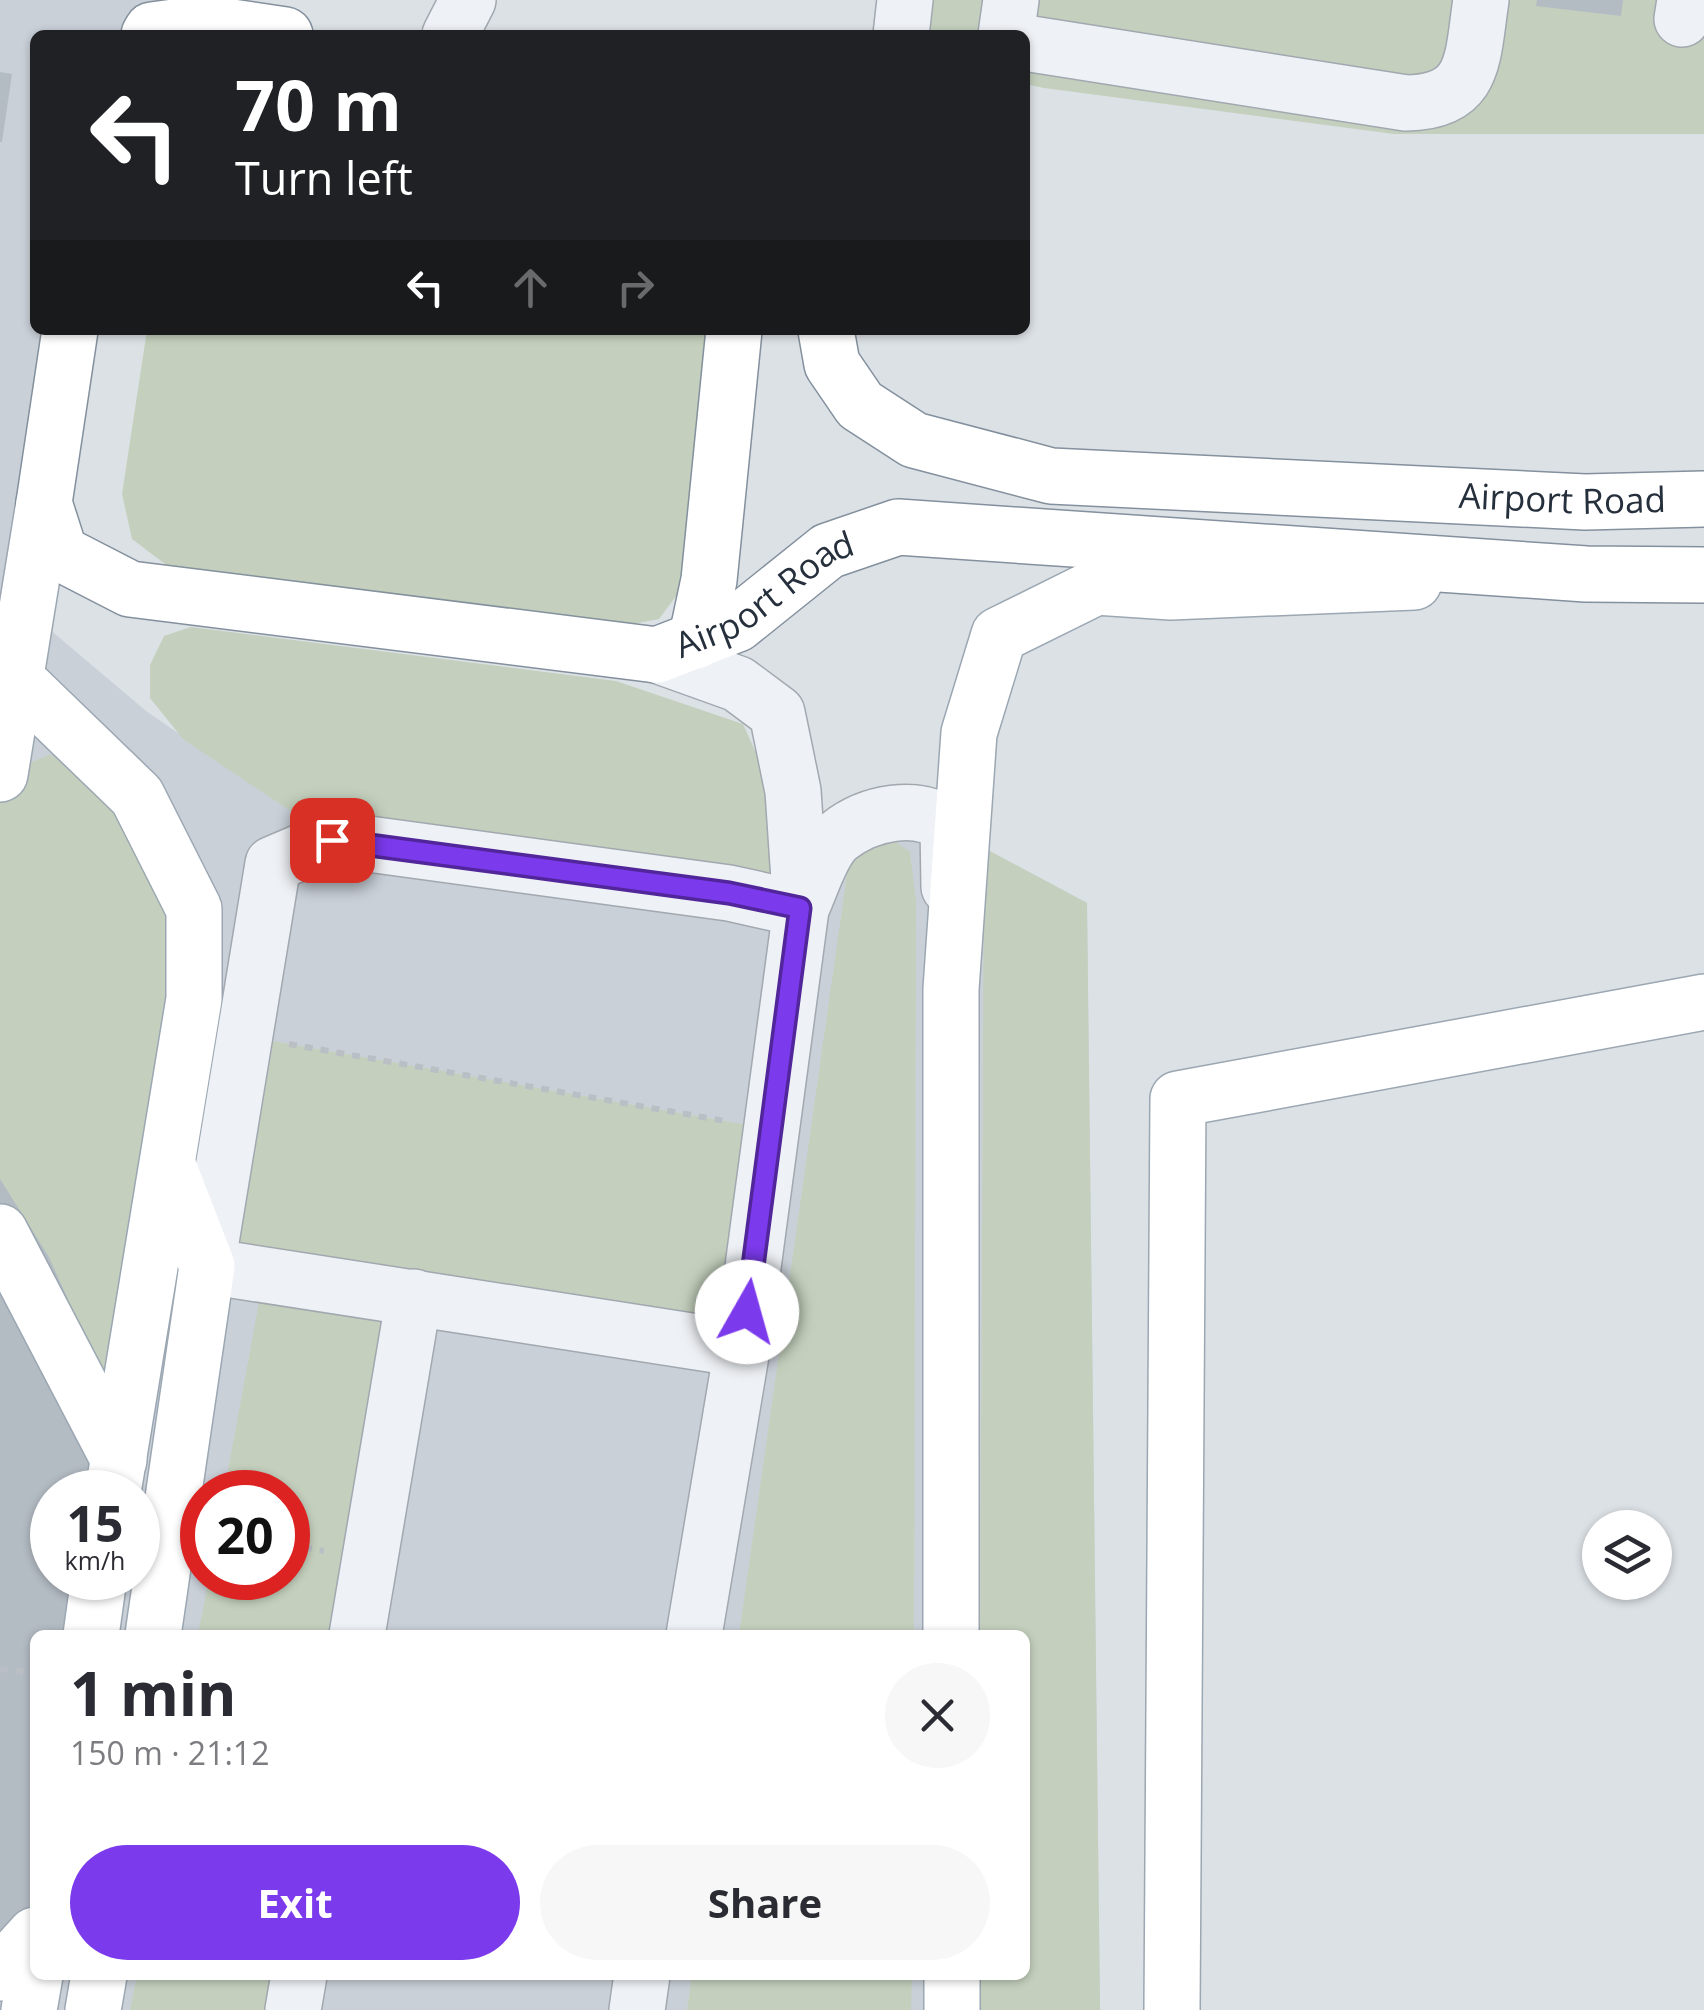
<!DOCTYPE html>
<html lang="en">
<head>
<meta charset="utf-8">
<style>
  :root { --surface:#fff; --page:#f7f7f7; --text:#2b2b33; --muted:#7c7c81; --accent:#7c3aed }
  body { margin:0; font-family:"Open Sans",sans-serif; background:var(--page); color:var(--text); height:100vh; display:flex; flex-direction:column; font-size:38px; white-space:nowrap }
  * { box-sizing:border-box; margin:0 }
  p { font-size:32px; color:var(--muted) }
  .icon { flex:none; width:55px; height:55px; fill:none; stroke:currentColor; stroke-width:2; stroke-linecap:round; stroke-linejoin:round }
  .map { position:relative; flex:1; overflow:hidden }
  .panel { position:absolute; left:30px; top:1630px; width:1000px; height:350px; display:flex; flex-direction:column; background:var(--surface); border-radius:15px; box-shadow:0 2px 8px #0004 }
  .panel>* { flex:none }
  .guide { position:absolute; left:30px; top:30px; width:1000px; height:305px; border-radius:15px; box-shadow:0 2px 8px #0004; background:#202124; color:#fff; overflow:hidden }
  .buttons { position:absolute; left:1582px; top:1510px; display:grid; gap:20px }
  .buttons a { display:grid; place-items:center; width:90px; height:90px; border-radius:50%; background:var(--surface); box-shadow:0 2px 8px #0004; font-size:50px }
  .speed { position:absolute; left:30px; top:1470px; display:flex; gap:20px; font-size:50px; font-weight:700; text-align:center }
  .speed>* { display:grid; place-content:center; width:130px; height:130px; border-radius:50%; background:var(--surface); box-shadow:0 2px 8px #0004; line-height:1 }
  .speed small { font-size:25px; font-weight:400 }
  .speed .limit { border:15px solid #d22; background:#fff; color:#111 }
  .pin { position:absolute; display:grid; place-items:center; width:85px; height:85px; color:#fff; margin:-42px; border-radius:20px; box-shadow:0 5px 15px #0006 }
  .me { position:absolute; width:110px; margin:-55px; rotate:7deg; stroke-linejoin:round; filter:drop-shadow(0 0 8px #0008) }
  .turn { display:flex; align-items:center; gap:35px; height:210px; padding:0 40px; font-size:45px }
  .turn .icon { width:130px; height:130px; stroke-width:2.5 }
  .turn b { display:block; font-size:70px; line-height:85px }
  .lanes { display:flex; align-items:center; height:95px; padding:0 40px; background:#0003; justify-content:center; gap:50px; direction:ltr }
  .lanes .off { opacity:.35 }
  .round { display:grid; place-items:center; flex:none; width:105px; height:105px; border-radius:52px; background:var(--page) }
  .summary { display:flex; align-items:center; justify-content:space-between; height:170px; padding:0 40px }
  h1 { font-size:60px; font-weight:700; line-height:75px }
  .primary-button { display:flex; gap:20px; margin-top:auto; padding:20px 40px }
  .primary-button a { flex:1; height:115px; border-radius:60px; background:var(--accent); color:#fff; font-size:40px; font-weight:700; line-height:115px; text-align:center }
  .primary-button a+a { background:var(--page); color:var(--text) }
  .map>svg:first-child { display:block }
  .built { fill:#cad0d8; fill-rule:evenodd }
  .green { fill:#c4d0bd }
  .building { fill:#b3bbc3 }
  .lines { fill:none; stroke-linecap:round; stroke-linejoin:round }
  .minor-casing { stroke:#a1a8b0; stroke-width:58 }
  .major-casing { stroke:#9ba7b2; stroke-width:58 }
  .highway-casing { stroke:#83909d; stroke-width:58 }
  .path { stroke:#babfc5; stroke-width:6; stroke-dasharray:8 8; stroke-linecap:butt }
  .minor { stroke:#eef1f5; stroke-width:55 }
  .major { stroke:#fff; stroke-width:55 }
  .highway { stroke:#fff; stroke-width:55 }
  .route-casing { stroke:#51269a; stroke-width:25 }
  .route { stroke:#7c3aed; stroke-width:18 }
  .labels { text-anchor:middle; stroke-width:9; stroke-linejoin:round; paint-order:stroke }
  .street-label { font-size:35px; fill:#25303c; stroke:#ebf0f4 }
</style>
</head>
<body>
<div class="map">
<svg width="1704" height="2010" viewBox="0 0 1704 2010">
  <rect width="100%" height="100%" fill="#dce1e6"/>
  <path class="built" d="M0 0H209L149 35H35V330H69L28 611 146 711 332 839 886 813 984 848 1087 903 1100 2010H0ZM52 1492H138V1578H52ZM202 1492H288V1578H202ZM35 1635H1025V1975H35Z"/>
  <g class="green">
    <polygon points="893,0 1704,0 1704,134 1394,134 1044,88 1025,84 1025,35 888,35"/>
    <polygon points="147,330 720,330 688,580 659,619 601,630 177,573 132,539 122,494"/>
    <polygon points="191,627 616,681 743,724 762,766 776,880 295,814 183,739 150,698 150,665 164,636"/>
    <polygon points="49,755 101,761 194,909 119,1460 0,1232 0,775"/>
    <polygon points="887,836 910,852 916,900 914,1635 739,1635 848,867 866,837"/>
    <polygon points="984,848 1087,903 1100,2010 978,2010 978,1975 1025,1975 1025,1635 980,1635"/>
    <polygon points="244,1036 770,1129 742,1349 414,1297 357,1635 198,1635 209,1578 288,1578 288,1492 224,1492 264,1275 207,1266"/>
    <polygon points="137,1975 299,1975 293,2010 130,2010"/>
    <polygon points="692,1975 912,1975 911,2010 687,2010"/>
  </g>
  <g class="building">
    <polygon points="1537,0 1623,0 1621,16 1536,6"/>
    <polygon points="0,72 12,74 2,142 0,142"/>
    <polygon points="0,1179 49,1257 78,1322 106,1411 118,1492 52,1492 52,1578 120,1578 118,1635 35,1635 35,1897 0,1953"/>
  </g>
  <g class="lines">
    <defs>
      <g id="minor">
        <polyline points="1682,19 1685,0"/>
        <polyline points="450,35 468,0"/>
        <polyline points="901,35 905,0"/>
        <polyline points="1006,35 1011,0"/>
        <path d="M1025 43 1406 103C1477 102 1472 58 1481 0"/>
        <polyline points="657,655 738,684 777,713 793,791 801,909 742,1349 694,1635"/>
        <path d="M802 906C811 887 822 849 839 836 868 813 918 802 948 826L949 887"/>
        <polyline points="742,1349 207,1266 273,864 332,839 729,893 801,909"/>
        <polyline points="357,1635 414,1297"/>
        <polyline points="293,2010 299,1975"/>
        <polyline points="637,2010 642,1975"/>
      </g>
      <g id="major">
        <polyline points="17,680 137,796 194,909 194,999 113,1492"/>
        <polyline points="0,774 44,503"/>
        <polyline points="0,1232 119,1460"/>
        <polyline points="91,1635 99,1578"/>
        <polyline points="153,1635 207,1266 169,1168"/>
        <polyline points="951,1635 951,989 969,733 999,635 1096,587 1171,592 1414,582"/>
        <polyline points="0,1973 35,1935"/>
        <polyline points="952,1975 952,2010"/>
        <polyline points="29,2010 35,1975"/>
        <polyline points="93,2010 99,1975"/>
        <polyline points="1172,2010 1178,1099 1704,1002"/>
      </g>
      <g id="highway">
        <polyline points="149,35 152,30 205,23 285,35"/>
        <path id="s1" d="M70 330 44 503 60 553 130 589 657 655 737 624 828 551 898 527 1586 574 1704 575"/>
        <path id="s2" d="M826 330 832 364 860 405 914 440 1051 476 1585 502 1704 499"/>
        <polyline points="696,641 709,580 734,330"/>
      </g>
    </defs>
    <use href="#minor" class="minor-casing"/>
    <use href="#major" class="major-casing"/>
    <use href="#highway" class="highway-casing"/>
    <g class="path">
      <polyline points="289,1044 725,1121"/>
      <polyline points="288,1545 324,1551"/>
      <polyline points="0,1669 35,1673"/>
    </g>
    <use href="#minor" class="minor"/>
    <use href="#major" class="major"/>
    <use href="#highway" class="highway"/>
  </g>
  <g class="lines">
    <defs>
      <polyline id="route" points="332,840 729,893 800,908 747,1312"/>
    </defs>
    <use href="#route" class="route-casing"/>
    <use href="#route" class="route"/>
  </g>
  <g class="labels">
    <g class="street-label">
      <text dy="12" stroke="none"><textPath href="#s2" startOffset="802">Airport Road</textPath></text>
      <text dy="12" stroke="none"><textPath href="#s1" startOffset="962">Airport Road</textPath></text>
    </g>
  </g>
</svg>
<div class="buttons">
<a><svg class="icon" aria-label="layers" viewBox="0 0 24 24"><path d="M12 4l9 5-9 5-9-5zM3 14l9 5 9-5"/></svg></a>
</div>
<div class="speed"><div>15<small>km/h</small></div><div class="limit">20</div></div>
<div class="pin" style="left:332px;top:840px;background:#d93025"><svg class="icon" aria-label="arrive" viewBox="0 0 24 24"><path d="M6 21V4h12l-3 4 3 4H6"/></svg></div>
<svg class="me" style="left:747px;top:1312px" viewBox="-20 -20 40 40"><circle r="19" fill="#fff"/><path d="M0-13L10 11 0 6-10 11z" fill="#7c3aed"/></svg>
<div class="guide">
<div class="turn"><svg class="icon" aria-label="left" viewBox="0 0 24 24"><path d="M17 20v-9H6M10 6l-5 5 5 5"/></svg><div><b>70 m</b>Turn left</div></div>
<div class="lanes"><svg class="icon" aria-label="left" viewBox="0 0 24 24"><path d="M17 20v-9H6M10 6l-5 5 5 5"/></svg><svg class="icon off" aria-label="ahead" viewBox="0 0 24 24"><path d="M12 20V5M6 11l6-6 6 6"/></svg><svg class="icon off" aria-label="right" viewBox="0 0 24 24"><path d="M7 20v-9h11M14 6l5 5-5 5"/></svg></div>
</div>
<section class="panel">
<div class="summary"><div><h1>1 min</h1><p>150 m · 21:12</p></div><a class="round"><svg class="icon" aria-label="close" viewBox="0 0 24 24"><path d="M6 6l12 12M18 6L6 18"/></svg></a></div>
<div class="primary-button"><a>Exit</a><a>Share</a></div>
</section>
</div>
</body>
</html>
